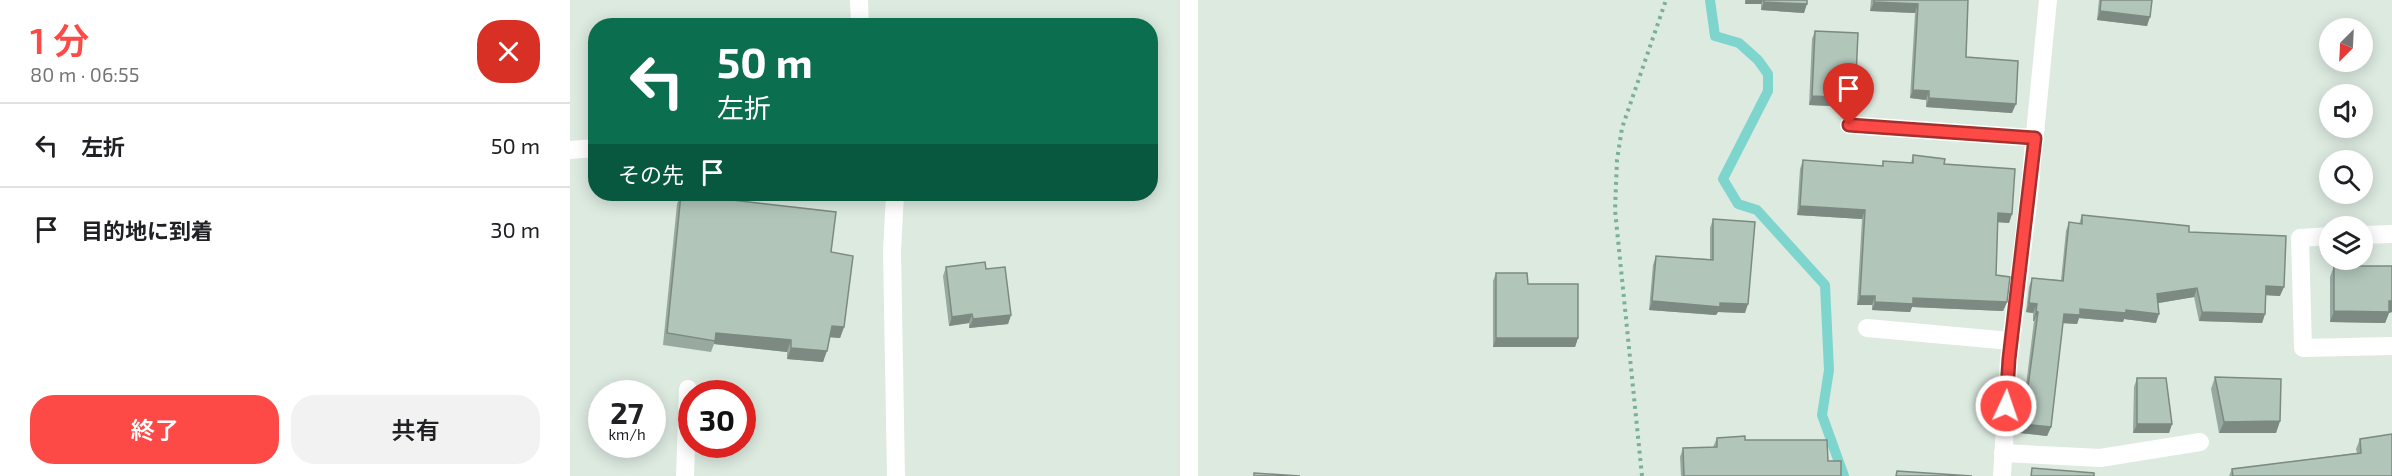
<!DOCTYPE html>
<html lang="ja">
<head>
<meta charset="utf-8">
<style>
  :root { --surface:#fff; --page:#f2f2f2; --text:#202124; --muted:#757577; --line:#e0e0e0; --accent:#fd4a46 }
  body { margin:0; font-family:"Exo 2","Noto Sans JP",sans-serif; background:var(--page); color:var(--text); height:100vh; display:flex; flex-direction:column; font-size:22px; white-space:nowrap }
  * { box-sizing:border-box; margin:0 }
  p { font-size:20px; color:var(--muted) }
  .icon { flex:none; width:33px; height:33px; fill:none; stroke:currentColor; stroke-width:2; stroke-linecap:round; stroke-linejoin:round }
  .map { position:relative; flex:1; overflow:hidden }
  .panel { display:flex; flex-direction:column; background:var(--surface); width:570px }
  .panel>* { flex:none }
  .top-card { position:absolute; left:18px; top:18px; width:570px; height:183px; border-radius:24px; box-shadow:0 3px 15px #0003; background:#0b6e4f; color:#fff; overflow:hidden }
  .needle { width:39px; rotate:204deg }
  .tools { position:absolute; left:1749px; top:18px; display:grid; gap:12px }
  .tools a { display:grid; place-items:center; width:54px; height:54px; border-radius:50%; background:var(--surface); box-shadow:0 3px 15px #0003; font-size:30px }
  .speed { position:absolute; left:18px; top:380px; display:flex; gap:12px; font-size:30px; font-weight:700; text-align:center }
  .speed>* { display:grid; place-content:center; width:78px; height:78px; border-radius:50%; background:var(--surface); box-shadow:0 3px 15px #0003; line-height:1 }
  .speed small { font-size:15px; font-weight:400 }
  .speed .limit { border:9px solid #d22; background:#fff; color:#111 }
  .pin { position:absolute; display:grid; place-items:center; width:51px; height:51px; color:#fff; margin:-62px -26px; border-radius:50% 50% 50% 0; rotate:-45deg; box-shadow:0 0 6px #0007 }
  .pin .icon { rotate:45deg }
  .me { position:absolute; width:66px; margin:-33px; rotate:3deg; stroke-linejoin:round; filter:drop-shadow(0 0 4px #0008) }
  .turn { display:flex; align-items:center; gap:21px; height:126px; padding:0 30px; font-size:27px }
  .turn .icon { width:78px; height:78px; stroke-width:2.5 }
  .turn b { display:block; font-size:42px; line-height:51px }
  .then { display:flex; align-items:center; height:57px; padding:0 30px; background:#0003; gap:12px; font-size:22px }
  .round { display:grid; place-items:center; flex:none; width:63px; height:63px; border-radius:24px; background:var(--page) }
  .head { display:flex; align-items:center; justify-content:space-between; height:102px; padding:0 30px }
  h1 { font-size:36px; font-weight:600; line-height:45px; color:var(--accent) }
  .button { display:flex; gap:12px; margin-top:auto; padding:12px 30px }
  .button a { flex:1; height:69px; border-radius:24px; background:var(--accent); color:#fff; font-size:24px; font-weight:600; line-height:69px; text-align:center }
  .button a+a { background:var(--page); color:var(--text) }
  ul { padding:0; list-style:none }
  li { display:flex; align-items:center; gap:18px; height:84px; padding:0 30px; border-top:2px solid var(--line) }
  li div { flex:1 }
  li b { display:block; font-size:22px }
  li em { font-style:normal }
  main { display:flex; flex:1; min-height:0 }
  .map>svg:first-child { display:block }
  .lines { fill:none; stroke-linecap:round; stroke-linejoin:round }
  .stream { stroke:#7ed5ce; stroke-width:10 }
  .path { stroke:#7ab093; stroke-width:4; stroke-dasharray:3 4.5; stroke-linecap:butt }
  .service { stroke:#fff; stroke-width:18 }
  .minor { stroke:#fff; stroke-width:18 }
  .tertiary { stroke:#fff; stroke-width:18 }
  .wall { fill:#98a99f }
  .shaded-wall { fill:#7c8a82 }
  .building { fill:#b1c5b9; stroke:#7c8a82; stroke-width:1.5 }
  .route-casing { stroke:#a4302e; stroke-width:15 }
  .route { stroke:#fd4a46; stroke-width:10 }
</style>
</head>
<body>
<main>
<section class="panel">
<div class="head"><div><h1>1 分</h1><p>80 m · 06:55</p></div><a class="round" style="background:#d93025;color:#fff"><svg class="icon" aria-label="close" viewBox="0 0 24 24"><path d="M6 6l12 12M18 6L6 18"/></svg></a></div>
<ul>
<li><svg class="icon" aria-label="left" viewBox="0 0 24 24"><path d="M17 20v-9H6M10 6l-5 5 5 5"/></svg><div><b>左折</b></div><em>50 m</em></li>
<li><svg class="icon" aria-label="arrive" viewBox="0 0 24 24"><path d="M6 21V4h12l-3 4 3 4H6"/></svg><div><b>目的地に到着</b></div><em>30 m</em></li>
</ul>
<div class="button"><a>終了</a><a>共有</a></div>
</section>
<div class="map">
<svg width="1822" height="476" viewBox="0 0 1822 476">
  <rect width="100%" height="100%" fill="#dceae0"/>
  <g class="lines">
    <polyline class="stream" points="1140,0 1145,36 1169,43 1188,60 1198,74 1198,91 1153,179 1168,204 1187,210 1255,285 1259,370 1252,415 1274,476"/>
    <polyline class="path" points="1072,476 1045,210 1047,160 1052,128 1096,0"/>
    <g class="service">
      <polyline points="1279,125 1465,138"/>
      <polyline points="1792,235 1822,234"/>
      <polyline points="1760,236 1730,238 1733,348 1822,346"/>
      <polyline points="322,251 326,476"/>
      <polyline points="1297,328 1441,341"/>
      <polyline points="115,476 118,389"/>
    </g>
    <g class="minor">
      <polyline points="289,0 290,26"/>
      <polyline points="0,150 26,148"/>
      <polyline points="322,251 325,194"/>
      <polyline points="1433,453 1530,458 1630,442"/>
      <polyline points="1432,476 1439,359 1459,195 1478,0"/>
    </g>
    <polyline class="tertiary" points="619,476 619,0"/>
  </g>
  <g class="wall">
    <polygon points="1175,0 1237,0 1234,13 1191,10 1191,4 1175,4"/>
    <polygon points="1301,0 1398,0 1396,57 1442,113 1356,107 1356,100 1340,98 1345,13 1300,11"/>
    <polygon points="1529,0 1582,0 1577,26 1527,20"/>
    <polygon points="1245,31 1282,107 1239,105 1242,39"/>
    <polygon points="1343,155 1374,164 1442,214 1439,223 1428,222 1426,275 1437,302 1433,311 1342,307 1340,312 1302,310 1302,305 1287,305 1292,219 1227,215 1230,169 1233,160 1312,166 1313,161 1341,163"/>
    <polygon points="111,194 261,252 274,327 270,338 260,337 253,362 217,359 217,352 144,344 141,352 93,345 107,204"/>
    <polygon points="1512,215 1619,232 1710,296 1696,295 1695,314 1692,323 1629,321 1624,297 1588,303 1586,323 1554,319 1553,322 1509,318 1507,324 1493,323 1481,427 1477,436 1450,433 1464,321 1463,321 1463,313 1456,312 1459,287 1462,278 1491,280 1496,231 1499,222 1509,224"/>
    <polygon points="1143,219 1175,313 1148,312 1146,315 1079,310 1083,265 1086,256 1140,259 1140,228"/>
    <polygon points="1764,266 1822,266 1822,312 1819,313 1815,323 1760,322 1760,277"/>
    <polygon points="376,267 416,269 441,315 438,324 399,328 399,323 379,326 373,276"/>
    <polygon points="926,273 958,284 1008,338 1005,347 923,347 923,281"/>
    <polygon points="1645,377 1710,421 1706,433 1649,433 1641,389"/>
    <polygon points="1567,378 1602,424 1599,433 1563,433 1564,387"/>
    <polygon points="1147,438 1175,440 1258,461 1271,476 1111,476 1110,457 1113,448 1143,447"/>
    <polygon points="1790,439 1822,476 1659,476 1662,469 1787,453 1786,449"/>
  </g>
  <g class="shaded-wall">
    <polygon points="1176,0 1193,0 1191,4 1175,4"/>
    <polygon points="1194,2 1237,4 1234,13 1191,10"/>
    <polygon points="1304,2 1348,4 1345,13 1300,11"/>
    <polygon points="1530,11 1580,17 1577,26 1527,20"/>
    <polygon points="1343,90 1359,91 1356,100 1340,98"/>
    <polygon points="1242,96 1285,98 1282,107 1239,105"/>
    <polygon points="1359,98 1446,104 1442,113 1356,107"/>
    <polygon points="1230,206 1295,210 1292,219 1227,215"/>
    <polygon points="1428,213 1442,214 1439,223 1425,222"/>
    <polygon points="1696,286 1714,287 1710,296 1693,295"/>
    <polygon points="1627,288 1624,297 1583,304 1587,294"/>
    <polygon points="1290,296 1305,296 1302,305 1287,305"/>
    <polygon points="1343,298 1437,302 1433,311 1342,307 1340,312 1302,310 1305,302"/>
    <polygon points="1082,301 1150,303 1178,304 1175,313 1148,312 1146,315 1079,310"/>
    <polygon points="1822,301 1822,312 1819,313 1815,323 1760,322 1764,311"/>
    <polygon points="1459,303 1467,304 1463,313 1456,312"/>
    <polygon points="1510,309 1556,310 1589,314 1586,323 1554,319 1553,322 1509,318 1507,324 1491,323 1494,314"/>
    <polygon points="1466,311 1468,312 1464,321 1463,321"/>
    <polygon points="1632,312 1695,314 1692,323 1629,321"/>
    <polygon points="402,314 399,323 379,326 382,317"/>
    <polygon points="441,315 438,324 399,328 403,319"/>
    <polygon points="262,326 274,327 270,338 257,337"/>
    <polygon points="146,333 221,340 217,352 144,344"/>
    <polygon points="926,338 1008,338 1005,347 923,347"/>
    <polygon points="221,348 257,351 253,362 217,359"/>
    <polygon points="1710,421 1706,433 1649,433 1654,422"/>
    <polygon points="1453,424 1481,427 1477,436 1450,433"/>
    <polygon points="1567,424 1602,424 1599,433 1563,433"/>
  </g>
  <g class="building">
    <polygon points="1194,0 1237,0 1237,4 1194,2"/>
    <polygon points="1304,0 1398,0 1396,57 1448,61 1446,104 1359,98 1359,91 1343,90 1348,4 1304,2"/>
    <polygon points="1531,0 1582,0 1580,17 1530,11"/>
    <polygon points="1245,31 1288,33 1285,98 1242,96"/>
    <polygon points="1343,155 1375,159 1374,164 1445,169 1442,214 1428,213 1426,275 1440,277 1437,302 1343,298 1343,304 1305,302 1305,296 1290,296 1295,210 1230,206 1233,160 1313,166 1313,161 1343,163"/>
    <polygon points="111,194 266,212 261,252 283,256 274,327 262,326 257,351 221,348 221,340 146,333 145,341 97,333"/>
    <polygon points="1512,215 1619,226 1619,232 1716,236 1714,287 1696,286 1695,314 1632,312 1627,288 1587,294 1589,314 1556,310 1556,313 1510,309 1510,315 1494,314 1481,427 1453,424 1468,312 1466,311 1467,304 1459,303 1462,278 1493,281 1499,222 1512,224"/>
    <polygon points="1143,219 1185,222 1178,304 1150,303 1150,307 1082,301 1086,256 1143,260"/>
    <polygon points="415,262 416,269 435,267 441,315 403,319 402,314 382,317 376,267"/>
    <polygon points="1764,266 1822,266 1822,301 1819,301 1819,312 1764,311"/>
    <polygon points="926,273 957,273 958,284 1008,284 1008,338 926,338"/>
    <polygon points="1645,377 1711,379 1710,421 1654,422"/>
    <polygon points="1567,378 1596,378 1602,424 1567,424"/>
    <polygon points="1822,434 1822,476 1663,476 1662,469 1791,453 1790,439"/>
    <polygon points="1175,436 1175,440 1257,440 1258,461 1271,461 1271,476 1114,476 1113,448 1147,447 1147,438"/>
    <polygon points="1462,468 1524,473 1524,476 1461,476"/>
    <polygon points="1327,471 1402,476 1326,476"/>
    <polygon points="684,473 730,476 684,476"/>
  </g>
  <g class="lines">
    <defs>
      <polyline id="route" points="1279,125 1465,138 1439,359 1436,406"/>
    </defs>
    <use href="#route" class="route-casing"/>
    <use href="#route" class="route"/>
  </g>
</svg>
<div class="tools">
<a><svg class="needle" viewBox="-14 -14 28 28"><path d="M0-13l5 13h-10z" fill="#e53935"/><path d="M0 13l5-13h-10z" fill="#757577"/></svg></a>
<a><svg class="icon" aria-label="sound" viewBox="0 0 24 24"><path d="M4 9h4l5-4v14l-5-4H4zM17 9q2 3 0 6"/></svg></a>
<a><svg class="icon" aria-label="search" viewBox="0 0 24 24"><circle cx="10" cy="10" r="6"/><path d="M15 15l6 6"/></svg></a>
<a><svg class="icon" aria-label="layers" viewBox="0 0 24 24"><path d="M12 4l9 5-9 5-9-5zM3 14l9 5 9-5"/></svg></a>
</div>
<div class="speed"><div>27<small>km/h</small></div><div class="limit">30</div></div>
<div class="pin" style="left:1279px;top:125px;background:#d93025"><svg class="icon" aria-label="arrive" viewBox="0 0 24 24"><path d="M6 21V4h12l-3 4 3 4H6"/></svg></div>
<svg class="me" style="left:1436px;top:406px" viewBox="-20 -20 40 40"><circle r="17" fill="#fd4a46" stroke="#fff" stroke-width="3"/><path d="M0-11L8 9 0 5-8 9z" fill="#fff"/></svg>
<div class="top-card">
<div class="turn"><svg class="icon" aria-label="left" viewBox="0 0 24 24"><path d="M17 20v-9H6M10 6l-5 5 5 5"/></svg><div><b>50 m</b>左折</div></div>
<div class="then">その先<svg class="icon" aria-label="arrive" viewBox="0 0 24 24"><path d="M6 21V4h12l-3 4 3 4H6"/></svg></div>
</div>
</div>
</main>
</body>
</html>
